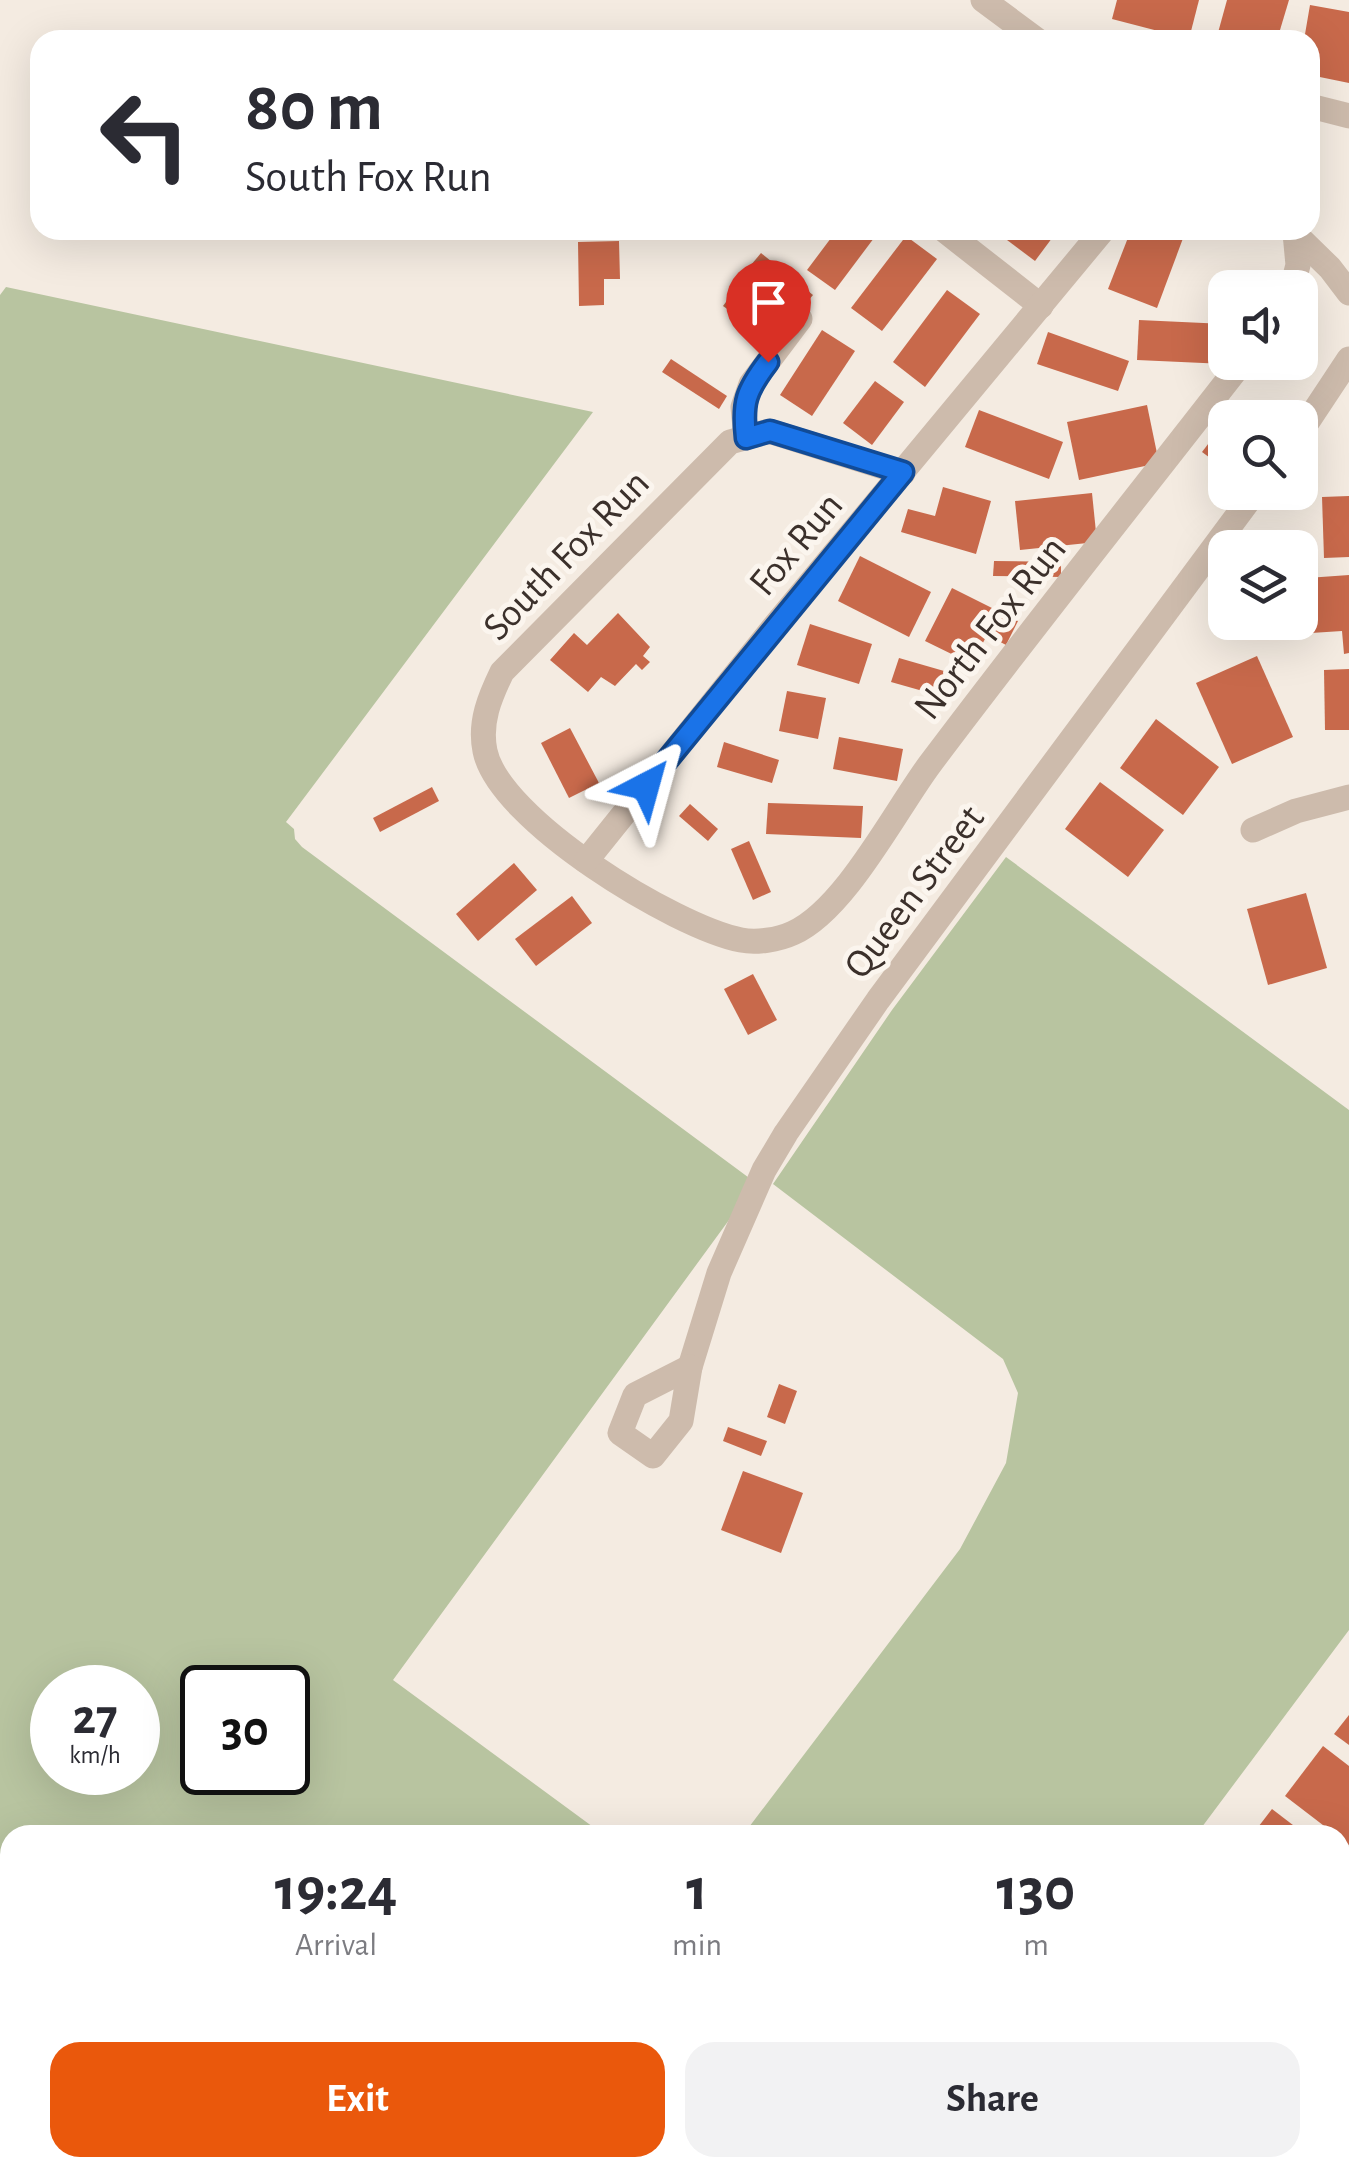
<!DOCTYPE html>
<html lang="en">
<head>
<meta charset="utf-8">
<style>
  :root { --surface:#fff; --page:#f2f2f3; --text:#2b2b33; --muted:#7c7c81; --accent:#ea580c }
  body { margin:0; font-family:"Alegreya Sans",sans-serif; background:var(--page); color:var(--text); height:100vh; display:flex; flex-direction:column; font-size:38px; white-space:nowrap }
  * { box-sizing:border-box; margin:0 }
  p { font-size:32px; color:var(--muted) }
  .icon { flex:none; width:55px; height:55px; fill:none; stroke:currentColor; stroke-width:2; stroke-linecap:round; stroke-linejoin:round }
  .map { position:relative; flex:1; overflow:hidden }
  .side { position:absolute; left:0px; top:1825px; width:1350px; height:352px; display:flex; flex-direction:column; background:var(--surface); border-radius:30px 30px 0 0; box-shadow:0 10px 40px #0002 }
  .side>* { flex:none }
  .banner { position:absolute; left:30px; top:30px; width:1290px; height:210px; border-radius:30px; box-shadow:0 10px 40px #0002; background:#fff; color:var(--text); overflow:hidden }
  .tools { position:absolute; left:1208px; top:270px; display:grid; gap:20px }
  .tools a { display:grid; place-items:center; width:110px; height:110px; border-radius:20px; background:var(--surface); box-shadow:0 10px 40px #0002; font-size:50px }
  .speed { position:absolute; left:30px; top:1665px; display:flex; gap:20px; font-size:50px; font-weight:700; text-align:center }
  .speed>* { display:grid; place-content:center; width:130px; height:130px; border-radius:50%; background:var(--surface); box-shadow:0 10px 40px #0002; line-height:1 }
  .speed small { font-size:25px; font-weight:400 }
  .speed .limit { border:5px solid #111; border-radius:15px; background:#fff; color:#111 }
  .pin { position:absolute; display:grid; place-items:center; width:85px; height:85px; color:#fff; margin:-102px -42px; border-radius:50% 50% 50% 0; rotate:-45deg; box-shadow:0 0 10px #0007 }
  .pin .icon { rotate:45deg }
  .me { position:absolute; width:110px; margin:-55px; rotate:39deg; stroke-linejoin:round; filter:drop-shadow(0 0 8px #0008) }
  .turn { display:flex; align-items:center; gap:35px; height:210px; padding:0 50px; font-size:45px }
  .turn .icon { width:130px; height:130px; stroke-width:2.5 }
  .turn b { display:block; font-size:70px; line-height:85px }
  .eta { display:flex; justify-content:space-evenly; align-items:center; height:170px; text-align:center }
  .eta b { font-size:60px; font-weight:700; line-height:70px }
  .button { display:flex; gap:20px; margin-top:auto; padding:20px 50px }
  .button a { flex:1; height:115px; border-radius:30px; background:var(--accent); color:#fff; font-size:40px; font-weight:700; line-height:115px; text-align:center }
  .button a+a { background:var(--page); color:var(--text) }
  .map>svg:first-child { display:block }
  .green { fill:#b8c4a0; fill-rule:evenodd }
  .building { fill:#c8694b }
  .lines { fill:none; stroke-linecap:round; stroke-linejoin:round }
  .minor { stroke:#cdbbac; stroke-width:25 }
  .route-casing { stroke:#114b97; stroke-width:25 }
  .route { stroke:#1a73e8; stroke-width:18 }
  .labels { text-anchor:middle; stroke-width:10; stroke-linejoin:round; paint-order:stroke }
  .street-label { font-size:40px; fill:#3b302b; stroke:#fbf5ee }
</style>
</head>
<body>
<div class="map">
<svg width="1349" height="2176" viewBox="0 0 1349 2176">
  <rect width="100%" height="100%" fill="#f4ebe1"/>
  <g class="green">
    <path d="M6 287 593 412 286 822 294 829 295 839 302 847 756 1183 393 1680 604 1835H10V2168H415L409 2176H0V295ZM52 1688H138V1772H52ZM202 1688H288V1772H202Z"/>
    <polygon points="1006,857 1349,1110 1349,1630 1196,1835 743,1835 960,1549 1006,1463 1018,1393 1003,1359 773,1184 892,1010"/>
  </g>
  <g class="building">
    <polygon points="1117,0 1199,0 1189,39 1112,19"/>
    <polygon points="1227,0 1289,0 1277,40 1216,40"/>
    <polygon points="1310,5 1349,12 1349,83 1310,75 1310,40 1304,40"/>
    <polygon points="837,230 880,230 835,290 807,270"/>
    <polygon points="1002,230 1058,230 1035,261 999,234"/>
    <polygon points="1131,230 1185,233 1157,308 1108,289"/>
    <polygon points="906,236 937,259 882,331 851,308"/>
    <polygon points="619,241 620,279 604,279 604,305 579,306 578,242"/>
    <polygon points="761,253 813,295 803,307 751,265"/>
    <polygon points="947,290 980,314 925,387 893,362"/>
    <polygon points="732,294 786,333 778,345 723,306"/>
    <polygon points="1139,320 1225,324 1225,364 1137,360"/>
    <polygon points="822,330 855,351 812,416 780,395"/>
    <polygon points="1048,332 1129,361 1118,391 1037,364"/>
    <polygon points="671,359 727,396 719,409 662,372"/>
    <polygon points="875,381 904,402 872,445 843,423"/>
    <polygon points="1147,405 1159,463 1079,480 1067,422"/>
    <polygon points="979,410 1063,442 1049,479 965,447"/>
    <polygon points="1218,431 1225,436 1225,469 1202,452"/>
    <polygon points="943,487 991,501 976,554 901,532 908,509 935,516"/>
    <polygon points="1092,493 1097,542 1020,550 1015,501"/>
    <polygon points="1349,496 1349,557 1324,558 1322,497"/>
    <polygon points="860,556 931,592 909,637 838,601"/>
    <polygon points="994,561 1061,562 1061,577 993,576"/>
    <polygon points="1349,575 1349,653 1344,654 1342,631 1311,633 1307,578"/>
    <polygon points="952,588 1018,621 1006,645 987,635 972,664 925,641"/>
    <polygon points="618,613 650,647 643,656 650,662 642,670 636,664 615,686 601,677 588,692 550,660 574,633 587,645"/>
    <polygon points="810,624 872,644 859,684 797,665"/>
    <polygon points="1257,656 1293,737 1232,764 1196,683"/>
    <polygon points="899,658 951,673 944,697 891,682"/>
    <polygon points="1349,669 1349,730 1325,730 1324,670"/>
    <polygon points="787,691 826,698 818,739 779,731"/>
    <polygon points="1156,719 1219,767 1183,815 1120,768"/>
    <polygon points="570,728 599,783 569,798 541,743"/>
    <polygon points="839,737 903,749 897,781 833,769"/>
    <polygon points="724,742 779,760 772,783 717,767"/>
    <polygon points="1100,782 1164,830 1128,877 1065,829"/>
    <polygon points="432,787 439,801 380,832 373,818"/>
    <polygon points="768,803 863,806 861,838 766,834"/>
    <polygon points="690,804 718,829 708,841 679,816"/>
    <polygon points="749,841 771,892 753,900 731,849"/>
    <polygon points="514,863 537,890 478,941 456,914"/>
    <polygon points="1306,893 1327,968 1268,985 1247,909"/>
    <polygon points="572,896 592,923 536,966 515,939"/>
    <polygon points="753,974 777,1020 748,1035 724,989"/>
    <polygon points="779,1384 797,1391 785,1424 767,1417"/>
    <polygon points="728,1427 767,1441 761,1456 723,1441"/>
    <polygon points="743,1471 803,1493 781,1553 721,1530"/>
    <polygon points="1349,1715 1349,1745 1334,1734"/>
    <polygon points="1323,1746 1349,1766 1349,1845 1285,1796"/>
    <polygon points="1272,1809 1306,1835 1252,1835"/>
    <polygon points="1349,1976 1349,2002 1340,1996 1340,1988"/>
    <polygon points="1340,2016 1349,2023 1349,2101 1340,2094"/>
    <polygon points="1034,2168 1047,2168 1058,2176 1028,2176"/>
    <polygon points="1079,2168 1121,2168 1115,2176 1090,2176"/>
    <polygon points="1203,2168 1276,2168 1287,2176 1197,2176"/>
  </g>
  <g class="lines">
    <g class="minor">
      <polyline points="983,0 1037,40"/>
      <polyline points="1310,106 1349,116"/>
      <polyline points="944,230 1041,306"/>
      <polyline points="1291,230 1330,268 1349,293"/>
      <polyline points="1292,288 1298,265 1295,233"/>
      <polyline points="1300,433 1349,359"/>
      <polyline points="746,438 743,407 751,384 800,319"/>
      <path d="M903 473 769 431 730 442 502 672C490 697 479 722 485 751 499 820 675 927 741 940 756 943 778 940 793 933 845 910 895 811 930 764 1032 628 1138 496 1242 362"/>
      <polyline points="1253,830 1296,811 1349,797"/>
      <polyline points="586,861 773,628 1103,230"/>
      <polyline points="690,1367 719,1273 764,1170 786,1133 878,1000 1255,492"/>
      <polygon points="690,1367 681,1421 653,1456 620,1433 635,1395"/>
      <polyline points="1340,1930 1349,1918"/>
      <polyline points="1157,2176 1163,2168"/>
    </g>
  </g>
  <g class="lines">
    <defs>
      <path id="route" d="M646 786 903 472 770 431 746 438C742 402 746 391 768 362"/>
    </defs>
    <use href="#route" class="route-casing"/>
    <use href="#route" class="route"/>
  </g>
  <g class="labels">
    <g class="street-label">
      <text transform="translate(795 543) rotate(-50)" y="14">Fox Run</text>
      <text transform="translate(565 554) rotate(-46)" y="14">South Fox Run</text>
      <text transform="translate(989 627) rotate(-52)" y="14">North Fox Run</text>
      <text transform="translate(913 891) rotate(-53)" y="14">Queen Street</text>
    </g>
  </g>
</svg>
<div class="tools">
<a><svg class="icon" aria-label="sound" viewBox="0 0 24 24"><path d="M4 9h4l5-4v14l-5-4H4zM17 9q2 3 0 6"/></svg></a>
<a><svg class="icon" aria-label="search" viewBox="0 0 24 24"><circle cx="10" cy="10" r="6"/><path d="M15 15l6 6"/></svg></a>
<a><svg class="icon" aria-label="layers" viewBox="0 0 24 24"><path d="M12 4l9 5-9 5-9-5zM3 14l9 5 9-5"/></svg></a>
</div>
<div class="speed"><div>27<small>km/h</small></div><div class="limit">30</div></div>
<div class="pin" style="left:768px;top:362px;background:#d93025"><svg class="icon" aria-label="arrive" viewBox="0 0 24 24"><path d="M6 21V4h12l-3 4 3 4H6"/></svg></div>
<svg class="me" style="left:646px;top:786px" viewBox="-20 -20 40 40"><path d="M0-17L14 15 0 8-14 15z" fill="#1a73e8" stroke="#fff" stroke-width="4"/></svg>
<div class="banner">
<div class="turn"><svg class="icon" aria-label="left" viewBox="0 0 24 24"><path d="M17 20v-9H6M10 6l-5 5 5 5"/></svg><div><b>80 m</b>South Fox Run</div></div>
</div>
<section class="side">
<div class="eta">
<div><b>19:24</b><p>Arrival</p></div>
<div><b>1</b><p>min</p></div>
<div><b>130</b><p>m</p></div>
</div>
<div class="button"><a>Exit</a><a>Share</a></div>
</section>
</div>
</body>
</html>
